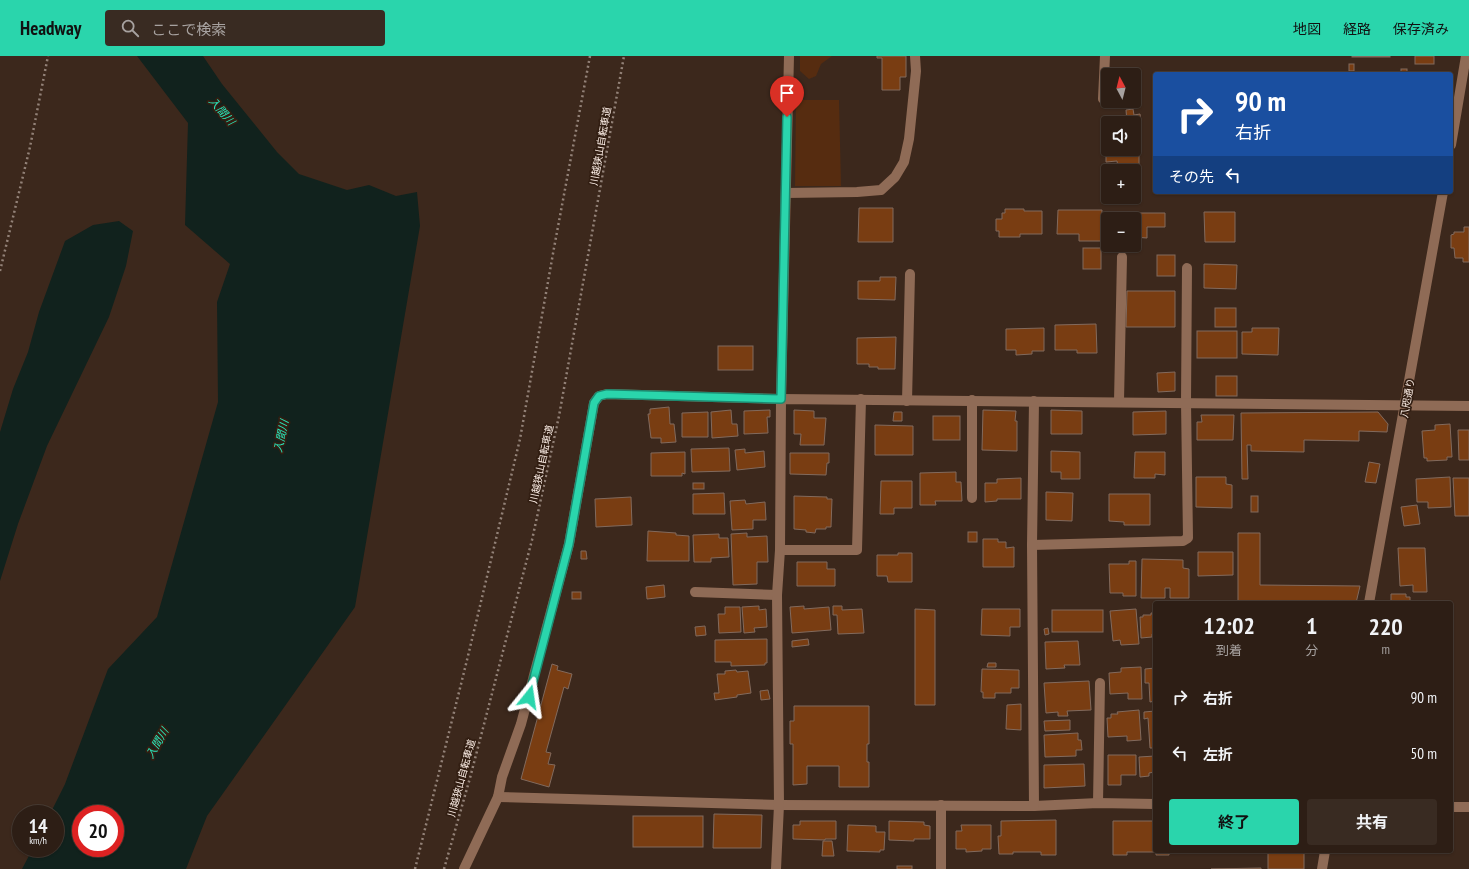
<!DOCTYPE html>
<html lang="ja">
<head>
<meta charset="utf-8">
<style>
  :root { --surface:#2d1e15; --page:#392b22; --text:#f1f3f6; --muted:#a7a2a0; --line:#483c34; --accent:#2ad5ac }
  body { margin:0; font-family:"PT Sans Narrow","Noto Sans JP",sans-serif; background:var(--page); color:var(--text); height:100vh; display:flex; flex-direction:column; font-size:15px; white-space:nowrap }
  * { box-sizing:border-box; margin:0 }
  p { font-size:13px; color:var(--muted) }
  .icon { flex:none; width:22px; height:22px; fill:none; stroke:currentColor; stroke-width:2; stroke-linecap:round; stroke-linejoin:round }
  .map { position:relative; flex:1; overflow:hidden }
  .panel { position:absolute; left:1153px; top:545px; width:300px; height:252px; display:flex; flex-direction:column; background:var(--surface); border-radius:4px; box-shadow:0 1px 3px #0004,0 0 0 1px var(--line) }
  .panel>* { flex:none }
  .guide { position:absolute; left:1153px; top:16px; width:300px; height:122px; border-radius:4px; box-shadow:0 1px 3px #0004,0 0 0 1px var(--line); background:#1a4fa0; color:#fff; overflow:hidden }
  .needle { width:26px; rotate:353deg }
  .fabs { position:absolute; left:1101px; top:12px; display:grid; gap:8px }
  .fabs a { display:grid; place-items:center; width:40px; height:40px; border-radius:4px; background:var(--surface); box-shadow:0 1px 3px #0004,0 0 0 1px var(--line); font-size:20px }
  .speed { position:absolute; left:12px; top:749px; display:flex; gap:8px; font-size:20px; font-weight:700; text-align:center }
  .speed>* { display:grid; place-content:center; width:52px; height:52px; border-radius:50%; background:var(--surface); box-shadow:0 1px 3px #0004,0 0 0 1px var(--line); line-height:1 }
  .speed small { font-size:10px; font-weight:400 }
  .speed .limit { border:6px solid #d22; background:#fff; color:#111 }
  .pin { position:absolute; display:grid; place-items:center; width:34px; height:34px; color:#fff; margin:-41px -17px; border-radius:50% 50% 50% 0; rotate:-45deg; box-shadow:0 0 4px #0007 }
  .pin .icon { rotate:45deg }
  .me { position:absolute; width:44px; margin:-22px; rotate:15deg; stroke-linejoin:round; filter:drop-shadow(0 0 3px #0008) }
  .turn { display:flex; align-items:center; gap:14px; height:84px; padding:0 16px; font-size:18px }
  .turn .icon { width:52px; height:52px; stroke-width:2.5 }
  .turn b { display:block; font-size:28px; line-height:34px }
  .then { display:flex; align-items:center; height:38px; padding:0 16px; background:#0003; gap:8px; font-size:15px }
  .eta { display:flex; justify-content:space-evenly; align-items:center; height:68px; text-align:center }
  .eta b { font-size:24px; font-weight:700; line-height:28px }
  .cta { display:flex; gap:8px; margin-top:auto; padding:8px 16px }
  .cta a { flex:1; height:46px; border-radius:4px; background:var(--accent); color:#111; font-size:16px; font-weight:700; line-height:46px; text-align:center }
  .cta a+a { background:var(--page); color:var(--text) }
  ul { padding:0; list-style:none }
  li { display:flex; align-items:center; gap:12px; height:56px; padding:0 16px }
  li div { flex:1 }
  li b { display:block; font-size:15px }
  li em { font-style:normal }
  header { display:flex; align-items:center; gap:24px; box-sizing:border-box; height:56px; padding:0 20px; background:var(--accent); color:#111 }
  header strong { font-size:19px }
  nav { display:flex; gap:22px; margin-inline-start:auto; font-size:14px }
  .search { width:280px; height:36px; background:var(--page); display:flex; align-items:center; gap:10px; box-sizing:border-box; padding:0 14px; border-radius:4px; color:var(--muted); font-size:15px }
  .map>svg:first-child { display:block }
  .green { fill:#562c10 }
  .water { fill:#11221d; fill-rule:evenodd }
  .building { fill:#793d12; stroke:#826a5d }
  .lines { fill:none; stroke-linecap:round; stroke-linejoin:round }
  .path { stroke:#938278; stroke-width:2.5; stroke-dasharray:2 3; stroke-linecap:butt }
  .lane { stroke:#8f6b56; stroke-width:10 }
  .street { stroke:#8f6b56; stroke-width:10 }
  .route-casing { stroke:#1b8a70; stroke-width:10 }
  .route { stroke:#2ad5ac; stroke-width:7 }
  .labels { text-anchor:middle; stroke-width:3.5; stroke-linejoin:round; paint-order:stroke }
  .street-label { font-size:10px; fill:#fdefe7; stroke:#321e12 }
  .water-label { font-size:11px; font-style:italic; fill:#29e6ba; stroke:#321e12 }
</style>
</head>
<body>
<header>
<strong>Headway</strong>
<div class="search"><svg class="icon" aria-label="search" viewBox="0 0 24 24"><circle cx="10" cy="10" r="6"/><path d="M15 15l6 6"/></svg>ここで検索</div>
<nav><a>地図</a><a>経路</a><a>保存済み</a></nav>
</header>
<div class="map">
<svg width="1469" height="813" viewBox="0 0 1469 813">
  <rect width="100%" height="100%" fill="#3c281c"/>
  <g class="green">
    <polygon points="800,0 832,0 821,8 816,20 809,23 800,15"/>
    <polygon points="796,44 839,44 841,130 795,130"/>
  </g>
  <g class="water">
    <path d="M137 0H203L222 28 277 96 299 118 347 134 369 129 396 140 417 136 420 170 355 551 207 760 186 813H22L33 792H55V758H50L65 728 108 613 157 561 218 346 217 246 230 208 185 169 188 67ZM81 758H115V792H81Z"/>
    <polygon points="119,165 133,175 126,210 109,261 47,390 18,468 0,525 0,376 13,333 28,296 39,256 65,185 93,169"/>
  </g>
  <g class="building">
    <polygon points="877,0 906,0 906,21 900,21 900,34 882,34 882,2 877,2"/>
    <rect x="1352" y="0" width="38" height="1"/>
    <rect x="1415" y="0" width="19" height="8"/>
    <rect x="1349" y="8" width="5" height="7"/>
    <rect x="1401" y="13" width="6" height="5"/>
    <polygon points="1133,53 1134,59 1140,58 1141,65 1127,66 1126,54"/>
    <polygon points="1139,70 1139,111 1118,111 1117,105 1106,106 1106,71 1108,71 1108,93 1134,93 1134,71"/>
    <polygon points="859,152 893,152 893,186 858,186"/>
    <polygon points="1005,153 1024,153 1024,155 1042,155 1042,178 1020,178 1020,181 999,181 999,175 996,175 996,163 1002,163 1002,157 1005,157"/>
    <polygon points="1058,154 1102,154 1101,185 1079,185 1079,178 1057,178"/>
    <polygon points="1204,156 1235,156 1235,186 1205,186"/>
    <polygon points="1121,157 1165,157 1165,171 1147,171 1147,182 1134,181 1134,163 1121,163"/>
    <polygon points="1464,171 1469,171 1469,206 1463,206 1463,202 1455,202 1454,192 1451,192 1451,179 1454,178 1454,176 1464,176"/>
    <rect x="1083" y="192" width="18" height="21"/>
    <rect x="1157" y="199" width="18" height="21"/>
    <polygon points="1204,208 1237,209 1236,233 1204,232"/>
    <polygon points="880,221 896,221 895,244 858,243 858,225 880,225"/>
    <polygon points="1127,235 1175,235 1175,271 1126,271"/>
    <rect x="1215" y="252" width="21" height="19"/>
    <polygon points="1096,268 1097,297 1077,297 1077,294 1055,294 1055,269"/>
    <polygon points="1044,272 1044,295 1032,295 1032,298 1016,299 1016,294 1006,294 1006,273"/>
    <polygon points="1252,272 1279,272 1278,299 1242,298 1242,276 1252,276"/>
    <rect x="1197" y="275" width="40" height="27"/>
    <polygon points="896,281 895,313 878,313 878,311 869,311 869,308 857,308 857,282"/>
    <rect x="718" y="290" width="35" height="24"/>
    <polygon points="1175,316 1175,335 1158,336 1157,317"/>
    <rect x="1216" y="320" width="21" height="20"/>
    <polygon points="669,351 670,368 674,368 676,386 661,387 661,382 651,382 648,358 650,358 650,353"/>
    <polygon points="731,354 732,368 737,368 738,380 712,382 711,356"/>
    <polygon points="770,354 770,361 767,361 768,377 744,378 744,355"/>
    <polygon points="794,354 814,355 814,362 826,362 824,389 800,389 801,378 794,378"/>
    <polygon points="983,354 1016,355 1015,365 1017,365 1017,395 982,394"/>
    <polygon points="1051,354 1082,355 1082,378 1051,378"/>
    <polygon points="1166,355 1166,378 1133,379 1133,356"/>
    <polygon points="708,356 708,381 682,381 682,357"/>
    <polygon points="894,356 902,356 902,365 893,365"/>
    <polygon points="1378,356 1388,368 1387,376 1359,375 1359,385 1304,384 1304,396 1251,395 1251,389 1247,389 1248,423 1242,423 1241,357"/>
    <polygon points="1201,359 1234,359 1233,384 1197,384 1197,366 1202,366"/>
    <rect x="933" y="360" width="27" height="24"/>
    <polygon points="1450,368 1452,401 1447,401 1447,404 1427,405 1427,402 1424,402 1422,375 1435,374 1435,369"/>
    <polygon points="875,369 913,370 913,399 875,399"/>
    <polygon points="1458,374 1469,374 1469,404 1459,404"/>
    <polygon points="729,392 730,415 692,416 691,393"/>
    <polygon points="745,393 745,397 764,395 765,411 737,414 735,394"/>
    <polygon points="1051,395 1080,396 1080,423 1061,423 1061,416 1051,416"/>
    <polygon points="685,396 685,418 682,417 682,420 651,420 651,397"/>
    <polygon points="1135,396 1165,396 1165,419 1155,418 1155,422 1134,422"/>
    <polygon points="790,397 829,397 829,407 827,407 826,419 790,418"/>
    <polygon points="1369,406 1380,408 1376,427 1365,426"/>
    <polygon points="956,416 956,426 961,426 962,445 935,445 936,449 920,449 920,417"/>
    <polygon points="1196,421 1226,421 1226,428 1232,429 1232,452 1196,451"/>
    <polygon points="1450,421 1451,451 1428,452 1428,446 1417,446 1416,423"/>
    <polygon points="1021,422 1021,443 997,443 997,445 985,446 985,427 997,427 997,423"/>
    <polygon points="1453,422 1469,422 1469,460 1455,460"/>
    <polygon points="881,425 912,425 912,452 894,452 894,458 880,458"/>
    <rect x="693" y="427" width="11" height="6"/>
    <polygon points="1046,436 1073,437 1072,465 1046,464"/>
    <polygon points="724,437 725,458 693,458 693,438"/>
    <polygon points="1109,438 1150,438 1150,469 1124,469 1124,466 1109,465"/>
    <polygon points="794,440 827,441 827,443 832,443 831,471 826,471 826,473 816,473 815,477 806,476 806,474 794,473"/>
    <rect x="1251" y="440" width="7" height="16"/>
    <polygon points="631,441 632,469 596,471 595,443"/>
    <polygon points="745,444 746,448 765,446 766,464 753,464 753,473 732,474 730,445"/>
    <polygon points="1417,449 1420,468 1404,470 1401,451"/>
    <polygon points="648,475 676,477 676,479 689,480 689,505 647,505"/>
    <rect x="968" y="476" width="9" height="10"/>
    <polygon points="747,477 747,481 767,480 768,506 757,506 757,528 733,529 731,478"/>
    <polygon points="1238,477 1260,477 1260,529 1360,530 1356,547 1238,547"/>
    <polygon points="719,478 719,482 728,482 729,501 711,502 711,506 694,506 693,479"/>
    <polygon points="983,483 998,483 998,486 1006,486 1006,492 1014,491 1014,511 983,511"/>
    <polygon points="1398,492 1425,492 1427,536 1413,536 1413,529 1400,530"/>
    <polygon points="581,495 586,495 587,503 581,503"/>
    <polygon points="1198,496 1233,496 1233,519 1198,520"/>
    <polygon points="898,497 912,497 912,526 888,526 887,520 877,520 877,499 898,499"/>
    <polygon points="1142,503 1183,504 1183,512 1189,513 1189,542 1170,542 1170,532 1165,532 1165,542 1141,542"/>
    <polygon points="1129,505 1136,505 1136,540 1123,540 1123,537 1110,537 1109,508 1129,508"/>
    <polygon points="797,506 827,506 827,513 835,513 835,530 797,530"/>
    <polygon points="664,529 665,541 647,543 646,531"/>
    <rect x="572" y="536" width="9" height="7"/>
    <polygon points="1391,538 1406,538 1406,541 1410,541 1410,546 1391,546"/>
    <polygon points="759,550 759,554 766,553 767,571 754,572 755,576 744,577 742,551"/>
    <polygon points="804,550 804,553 829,551 831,574 792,577 790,551"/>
    <polygon points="833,550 842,550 842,554 862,553 864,577 838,578 837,559 833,559"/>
    <polygon points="725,551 740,551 741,576 719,577 718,558 725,558"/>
    <polygon points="915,553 935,554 935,649 915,649"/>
    <polygon points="982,553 1020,553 1020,571 1010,571 1010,580 981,579"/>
    <polygon points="1136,553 1139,588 1121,589 1120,584 1113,585 1110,555"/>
    <rect x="1052" y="554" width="51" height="22"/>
    <polygon points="1151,557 1155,557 1155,578 1152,578 1152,581 1141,582 1140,561 1143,561 1143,559 1151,559"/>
    <polygon points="705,570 706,579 696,580 695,571"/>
    <polygon points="1048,572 1049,578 1045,579 1044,573"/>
    <polygon points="767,583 767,607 765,607 765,609 731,610 731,606 715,606 715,584"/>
    <polygon points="808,583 809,589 792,591 792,585"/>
    <polygon points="1078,585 1080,609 1064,609 1065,612 1046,613 1045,586"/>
    <polygon points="988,607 996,607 996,611 987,611"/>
    <polygon points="552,608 558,610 557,614 572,618 568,633 564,631 546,696 551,697 548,708 555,709 549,731 521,723"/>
    <polygon points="1141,611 1142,643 1128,643 1128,637 1110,638 1109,617 1121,616 1121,612"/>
    <polygon points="1155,612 1155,645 1150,646 1149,627 1145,627 1145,613"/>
    <polygon points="982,613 1019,614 1019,632 1011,632 1011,637 995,637 995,642 983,642 983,636 981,636"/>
    <polygon points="736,614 737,616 748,615 751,637 737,639 737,641 715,644 714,637 719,637 717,618 725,618 725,615"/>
    <polygon points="1089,625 1091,654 1067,655 1068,660 1058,660 1058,656 1046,657 1044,627"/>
    <polygon points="768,634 770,643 761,644 760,635"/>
    <polygon points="1021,648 1021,674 1006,673 1007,649"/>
    <polygon points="794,650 869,650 869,688 867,688 867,706 869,706 869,731 839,731 839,710 807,710 807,728 793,729 793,688 790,688 790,665 794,665"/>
    <polygon points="1139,654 1141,684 1127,685 1127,680 1108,681 1107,662 1111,662 1111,658 1118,658 1117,656"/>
    <polygon points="1155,655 1155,692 1150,692 1148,662 1144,663 1144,656"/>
    <polygon points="1070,664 1070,674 1045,675 1044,665"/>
    <polygon points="1078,677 1078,684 1081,684 1082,694 1076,694 1076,700 1045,701 1044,679"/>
    <polygon points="1108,699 1136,699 1136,719 1121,719 1121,729 1108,729"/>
    <polygon points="1155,700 1155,716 1149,717 1149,720 1140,721 1139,701"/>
    <polygon points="1084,708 1085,730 1044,732 1044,709"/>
    <polygon points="714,758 762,759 761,792 713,792"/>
    <rect x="633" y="760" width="70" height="31"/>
    <polygon points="1056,764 1056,799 1041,799 1041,796 1013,796 1013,798 999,798 998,780 1001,780 1001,765"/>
    <polygon points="800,765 836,765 836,783 825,783 825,784 793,783 793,769 800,769"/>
    <polygon points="889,765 924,766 924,769 930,770 930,783 914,783 914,785 889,784"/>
    <polygon points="1113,765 1155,765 1155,795 1169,795 1169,799 1156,799 1156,796 1127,796 1127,799 1113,799"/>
    <polygon points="848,769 876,770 876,776 885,776 884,794 880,794 880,796 847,795"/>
    <polygon points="961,769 991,769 991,793 982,793 982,795 966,796 966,793 956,793 956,775 962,775"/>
    <polygon points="823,785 832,785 834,800 822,800"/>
    <rect x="1268" y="795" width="36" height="18"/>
    <rect x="897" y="810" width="15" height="3"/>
    <polygon points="1261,812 1261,813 1211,813"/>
  </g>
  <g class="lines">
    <g class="path">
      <polyline points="0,215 30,91 48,0"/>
      <polyline points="415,813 467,604 520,383 554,192 590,0"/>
      <polyline points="444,813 470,722 532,484 559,360 624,0"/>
    </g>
    <g class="lane">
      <polyline points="1103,43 1105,0"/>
      <polyline points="786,137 857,136 881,134 895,121 904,106 909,83 916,15 915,0"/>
      <polyline points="907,345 910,218"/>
      <polyline points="1119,345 1122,201"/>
      <polyline points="972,442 972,344"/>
      <polyline points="1032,489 1183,485 1188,482 1186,346 1187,212"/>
      <polyline points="780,494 857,494 861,343"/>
      <polyline points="695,536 777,539"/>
      <polyline points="498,741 779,749"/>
      <polyline points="1098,747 1100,627"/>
      <polyline points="941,749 941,813"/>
      <polyline points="464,813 498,741 502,721 521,668 569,488 594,347 599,340 607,338 781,343"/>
    </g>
    <g class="street">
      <polyline points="1451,89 1466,0"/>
      <polyline points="781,343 789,0"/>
      <polyline points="1369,547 1443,136"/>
      <polyline points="779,749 1034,750 1098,747 1155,748"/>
      <polyline points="1034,750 1032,489 1034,345"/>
      <polyline points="1451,751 1469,751"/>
      <polyline points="776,813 779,749 777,539 780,494 781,343 1469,350"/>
      <polyline points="1322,813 1325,795"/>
    </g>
  </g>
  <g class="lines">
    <defs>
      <polyline id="route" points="529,641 569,488 594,347 599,340 607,338 781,343 787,61"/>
    </defs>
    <use href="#route" class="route-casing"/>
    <use href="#route" class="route"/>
  </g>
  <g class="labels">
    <g class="street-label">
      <text transform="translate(600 90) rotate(-80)" y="4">川越狭山自転車道</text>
      <text transform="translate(1407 342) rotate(-80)" y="4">八咫通り</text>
      <text transform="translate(541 408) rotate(-78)" y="4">川越狭山自転車道</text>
      <text transform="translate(461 722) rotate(-75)" y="4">川越狭山自転車道</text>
    </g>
    <g class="water-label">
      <text transform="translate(222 55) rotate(49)" y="4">入間川</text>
      <text transform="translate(281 380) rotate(-78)" y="4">入間川</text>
      <text transform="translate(157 687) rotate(-60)" y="4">入間川</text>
    </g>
  </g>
</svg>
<div class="fabs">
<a><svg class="needle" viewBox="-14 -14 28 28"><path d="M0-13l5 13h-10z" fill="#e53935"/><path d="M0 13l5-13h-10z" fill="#a7a2a0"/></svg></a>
<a><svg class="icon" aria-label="sound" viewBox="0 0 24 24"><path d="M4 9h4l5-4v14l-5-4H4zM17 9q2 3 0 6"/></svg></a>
<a>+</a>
<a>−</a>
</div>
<div class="speed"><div>14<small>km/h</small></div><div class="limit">20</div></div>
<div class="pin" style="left:787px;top:61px;background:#d93025"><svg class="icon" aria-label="arrive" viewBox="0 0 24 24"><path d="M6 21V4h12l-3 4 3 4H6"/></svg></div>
<svg class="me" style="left:529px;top:641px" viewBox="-20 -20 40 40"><path d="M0-17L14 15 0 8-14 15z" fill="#2ad5ac" stroke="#fff" stroke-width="4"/></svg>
<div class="guide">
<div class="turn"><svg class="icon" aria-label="right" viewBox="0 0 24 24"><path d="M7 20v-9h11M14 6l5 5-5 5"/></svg><div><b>90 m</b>右折</div></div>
<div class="then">その先<svg class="icon" aria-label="left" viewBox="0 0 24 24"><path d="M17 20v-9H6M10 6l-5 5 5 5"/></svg></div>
</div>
<section class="panel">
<div class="eta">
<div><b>12:02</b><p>到着</p></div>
<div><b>1</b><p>分</p></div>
<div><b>220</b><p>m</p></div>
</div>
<ul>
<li><svg class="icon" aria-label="right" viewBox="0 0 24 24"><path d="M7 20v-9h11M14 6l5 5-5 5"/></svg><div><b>右折</b></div><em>90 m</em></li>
<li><svg class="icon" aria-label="left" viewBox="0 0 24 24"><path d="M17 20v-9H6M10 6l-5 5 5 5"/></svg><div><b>左折</b></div><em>50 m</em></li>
</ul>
<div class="cta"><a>終了</a><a>共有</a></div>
</section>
</div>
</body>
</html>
